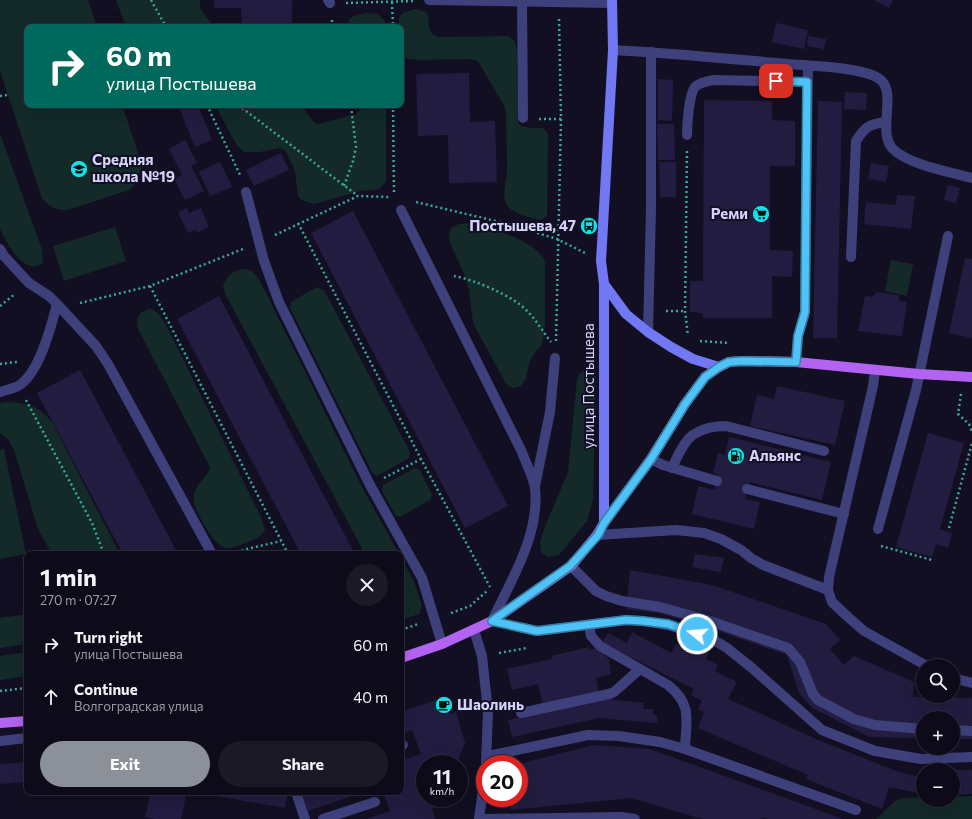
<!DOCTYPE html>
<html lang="en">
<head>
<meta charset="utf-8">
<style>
  :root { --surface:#0d0b19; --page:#1b1926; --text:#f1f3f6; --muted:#9a9ba2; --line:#2d2b38; --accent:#8c9099 }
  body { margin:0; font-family:Commissioner,sans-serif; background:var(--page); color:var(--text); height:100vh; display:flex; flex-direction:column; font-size:15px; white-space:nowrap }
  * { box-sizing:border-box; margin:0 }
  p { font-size:13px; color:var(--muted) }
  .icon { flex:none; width:22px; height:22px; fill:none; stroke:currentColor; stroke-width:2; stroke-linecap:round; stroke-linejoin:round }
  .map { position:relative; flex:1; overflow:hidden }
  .sheet { position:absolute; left:24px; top:551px; width:380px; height:244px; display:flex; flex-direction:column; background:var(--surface); border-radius:8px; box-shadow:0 4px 16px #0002,0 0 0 1px var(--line) }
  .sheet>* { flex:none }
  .banner { position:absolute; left:24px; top:24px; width:380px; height:84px; border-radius:8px; box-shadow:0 4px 16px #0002,0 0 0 1px var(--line); background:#00695c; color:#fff; overflow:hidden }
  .controls { position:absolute; left:916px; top:659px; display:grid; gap:8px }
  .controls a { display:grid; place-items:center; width:44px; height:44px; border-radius:50%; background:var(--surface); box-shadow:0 4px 16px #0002,0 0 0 1px var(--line); font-size:20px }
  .speed { position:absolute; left:416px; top:755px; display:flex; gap:8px; font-size:20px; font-weight:700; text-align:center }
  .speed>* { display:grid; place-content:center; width:52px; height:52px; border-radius:50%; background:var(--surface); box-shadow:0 4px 16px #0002,0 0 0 1px var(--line); line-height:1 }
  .speed small { font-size:10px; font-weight:400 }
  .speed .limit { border:6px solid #d22; background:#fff; color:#111 }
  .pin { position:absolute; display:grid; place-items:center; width:34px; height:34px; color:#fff; margin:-17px; border-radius:8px; box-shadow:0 2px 6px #0006 }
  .me { position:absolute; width:44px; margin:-22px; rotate:287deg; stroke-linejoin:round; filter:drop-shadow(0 0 3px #0008) }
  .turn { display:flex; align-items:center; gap:14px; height:84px; padding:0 16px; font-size:18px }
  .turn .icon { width:52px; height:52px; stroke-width:2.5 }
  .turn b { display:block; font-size:28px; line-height:34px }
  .round { display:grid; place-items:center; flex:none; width:42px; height:42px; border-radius:21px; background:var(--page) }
  .headline { display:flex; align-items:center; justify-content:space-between; height:68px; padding:0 16px }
  h1 { font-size:24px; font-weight:700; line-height:30px }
  .cta { display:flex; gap:8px; margin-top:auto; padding:8px 16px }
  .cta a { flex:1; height:46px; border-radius:24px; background:var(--accent); color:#fff; font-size:16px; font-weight:700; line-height:46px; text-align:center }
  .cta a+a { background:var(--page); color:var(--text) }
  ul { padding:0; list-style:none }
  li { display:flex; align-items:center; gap:12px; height:52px; padding:0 16px }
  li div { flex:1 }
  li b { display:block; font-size:15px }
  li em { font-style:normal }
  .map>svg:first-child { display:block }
  .green { fill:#132a28 }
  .building { fill:#221d40 }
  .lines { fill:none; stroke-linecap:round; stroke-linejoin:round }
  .path { stroke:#38aa9b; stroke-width:2.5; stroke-dasharray:2 3; stroke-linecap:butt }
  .service { stroke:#3e407c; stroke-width:10 }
  .tertiary { stroke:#3e407c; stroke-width:10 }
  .secondary { stroke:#7277f3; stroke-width:10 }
  .primary { stroke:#b363f2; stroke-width:10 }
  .route-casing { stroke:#337fa1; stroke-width:10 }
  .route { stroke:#4fc3f7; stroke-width:7 }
  .labels { text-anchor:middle; stroke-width:4; stroke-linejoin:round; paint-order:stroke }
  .poi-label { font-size:15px; font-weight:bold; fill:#d5d3fb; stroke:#110f21; text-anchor:start }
  .street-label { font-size:15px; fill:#d5d3fb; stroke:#110f21 }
</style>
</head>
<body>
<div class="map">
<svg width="972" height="819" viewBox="0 0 972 819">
  <rect width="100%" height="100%" fill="#110f21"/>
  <g class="green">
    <path d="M0 0H88L97 27H27V105H122L142 164 138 181 129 190 68 210C56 210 49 207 42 198L0 71Z"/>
    <polygon points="116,0 200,0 200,8 214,27 126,27"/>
    <path d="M415 9 427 12C431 25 425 32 439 37L508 36 515 41 517 52 518 123 521 126 532 128H543L548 133V139L547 216 541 220C532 218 512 214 507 205 501 196 507 179 507 168 507 150 506 131 506 112L503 104 478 61 470 59 421 60 407 59 401 53V27H399V17L403 13Z"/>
    <path d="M367 13 378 14 385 21V27H346C350 15 355 15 367 13Z"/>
    <polygon points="215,105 301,105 313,121 318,124 356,114 360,110 362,105 386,105 386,182 379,189 361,191 314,204 302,200 298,196 295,171 285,150 279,148 260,152 244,152 237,146"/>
    <path d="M0 134 42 249 43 263C24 277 6 242 0 229Z"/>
    <path d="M471 223C491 228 538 241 545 262V322L543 340 541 346 536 351 530 360 526 378 521 386 513 388 506 384 473 323 469 290 464 274 450 243 449 234 451 228 459 224Z"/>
    <polygon points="115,227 126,261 64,281 53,246"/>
    <polygon points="891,260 913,264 907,296 885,291"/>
    <path d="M244 269 252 271 259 279 362 487 399 554H365L225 294 223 285C228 275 232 271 244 269Z"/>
    <polygon points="317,287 324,290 410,452 409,458 377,476 373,474 290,308 291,302"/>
    <path d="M148 309H152L158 313 165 323 261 517 265 529C262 537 254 540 246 543 240 545 231 549 225 548 213 545 197 514 194 503 191 485 207 480 210 467L139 331C135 319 137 314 148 309Z"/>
    <polygon points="587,369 592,372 596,377 593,500 587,521 559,555 548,557 541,552 540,542 544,529 568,472 577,379 580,373"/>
    <path d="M7 402C28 403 40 406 53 424L120 554H52L38 529 14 450 8 439 0 433V403Z"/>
    <polygon points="4,449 26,554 0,559 0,450"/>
    <polygon points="415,468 420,470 432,495 430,500 400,517 396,516 382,491 383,485"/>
    <polygon points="401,558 414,581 422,606 419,614 401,620"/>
    <polygon points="27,614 27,644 0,648 0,618"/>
    <polygon points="27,652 27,676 0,680 0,656"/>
    <path d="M972 796V819H876C880 816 894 801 897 800 905 797 915 798 923 798V800H953V797Z"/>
  </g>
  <g class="building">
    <polygon points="214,0 292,0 292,27 242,27 241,8 214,8"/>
    <polygon points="874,0 893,0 889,8"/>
    <polygon points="776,23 808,30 804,49 772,42"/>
    <polygon points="808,36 826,39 824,49 807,46"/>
    <polygon points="469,73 470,122 495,121 497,182 449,183 448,135 418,136 416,74"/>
    <polygon points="658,79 673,80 672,121 658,120"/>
    <polygon points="845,92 867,93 866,110 844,109"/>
    <polygon points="704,100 772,101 772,120 795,121 795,166 770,166 770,250 793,251 792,277 772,276 772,318 703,318 703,313 690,312 690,281 703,281"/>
    <polygon points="818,101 842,102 837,338 813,338"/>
    <polygon points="178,105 198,105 212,140 195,147"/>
    <polygon points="657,124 674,124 675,160 658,160"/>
    <polygon points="185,140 197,163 191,166 204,191 185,200 174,179 182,175 169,149"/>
    <polygon points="281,153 289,170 254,186 246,170"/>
    <polygon points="220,162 232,187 210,196 199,172"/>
    <polygon points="659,162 676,162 676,197 660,197"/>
    <polygon points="871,163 889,166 886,182 868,179"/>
    <polygon points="948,185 960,188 956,203 944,200"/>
    <polygon points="897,195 915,196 911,229 864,224 866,202 896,205"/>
    <polygon points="187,208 189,213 201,208 209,227 197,233 196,230 188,233 178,212"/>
    <polygon points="353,211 508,506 465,528 311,233"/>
    <polygon points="965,258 972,259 972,338 949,333"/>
    <polygon points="877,292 898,295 900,301 907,302 902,336 858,331 865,296 873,297"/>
    <polygon points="219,296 323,494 355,554 301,554 177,319"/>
    <polygon points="80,370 112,430 178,554 123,554 37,393"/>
    <polygon points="777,386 845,401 835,445 750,426 757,395 774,399"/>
    <polygon points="928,433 964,443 940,529 952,533 948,548 936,544 932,557 896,547"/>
    <polygon points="729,437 831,462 822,500 749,482 745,499 760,502 754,529 692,514 698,486 715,490 718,475 713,473 718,453 725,455"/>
    <polygon points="695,554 724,558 721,572 692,567"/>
    <polygon points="630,570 712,585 826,624 840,640 830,649 844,665 854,656 914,682 913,697 972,698 972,739 953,739 953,718 923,718 923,745 918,745 918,738 870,737 812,708 799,693 787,655 701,625 659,613 626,609"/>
    <polygon points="632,632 671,653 676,644 694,653 697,648 709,653 706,659 718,665 715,671 737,682 728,699 816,739 896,771 923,778 923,794 889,787 882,809 806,779 808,775 698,728 704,712 698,709 702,701 691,695 694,689 602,643 608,633 627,643"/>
    <polygon points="589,647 589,650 598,648 609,659 611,674 596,678 599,693 543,705 538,684 512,690 507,669 552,659 551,656"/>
    <polygon points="445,697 451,714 456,712 465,743 458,760 446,764 425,764 425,798 443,798 445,804 432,809 435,819 367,819 390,811 383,792 401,792 401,761 421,754 412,730 401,734 401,712"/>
    <polygon points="607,699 644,703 643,709 653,709 653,714 657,715 657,723 599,718 512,737 508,720 597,700"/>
    <polygon points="594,745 650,749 843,819 768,819 762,817 762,819 702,819 631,798 511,810 510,798 519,798 519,764"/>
    <polygon points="27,762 27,782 0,784 0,764"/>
    <polygon points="953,770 972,770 972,794 953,795"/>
    <polygon points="151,792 170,792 186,795 181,819 156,819 145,817"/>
    <polygon points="193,792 288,792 285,808"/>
    <polygon points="308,792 364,792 308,811 302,794"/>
  </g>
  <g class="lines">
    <g class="path">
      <polyline points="151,0 166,27"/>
      <polyline points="392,2 393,27"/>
      <polyline points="346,3 413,1"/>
      <polyline points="332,20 332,27"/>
      <polyline points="0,96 8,95"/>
      <polyline points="207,105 241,177"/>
      <polyline points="238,105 358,196"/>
      <polyline points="393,105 394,194"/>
      <polyline points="539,119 561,119"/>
      <polyline points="687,151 685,311 688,336"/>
      <polyline points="344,186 353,161 356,147 351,106"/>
      <polyline points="416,202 508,224 557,239 585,253"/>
      <polyline points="298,223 421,459 490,587"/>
      <polyline points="275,235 358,196 390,197"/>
      <path d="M454 276C475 280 514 296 528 312 537 321 543 332 551 342"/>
      <polyline points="150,286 288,554"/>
      <polyline points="80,303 150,286 243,249"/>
      <polyline points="0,306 15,294"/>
      <polyline points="666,311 685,311"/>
      <polyline points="556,341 561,119 559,18"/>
      <polyline points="700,341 729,343"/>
      <polyline points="0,364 17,362"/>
      <polyline points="961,394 958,414 969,424 972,432"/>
      <polyline points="26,400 92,523 104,554"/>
      <polyline points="384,478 421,459"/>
      <polyline points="949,528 972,443"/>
      <polyline points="881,546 932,560"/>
      <polyline points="232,554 247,549 281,541"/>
      <polyline points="451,613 470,606 487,591"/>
      <polyline points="401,630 418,624"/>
      <polyline points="499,653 527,648"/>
      <polyline points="0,691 27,688"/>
    </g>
    <g class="service">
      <polyline points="328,0 330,3"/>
      <polyline points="429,0 612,3"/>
      <polyline points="522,1 523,118"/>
      <path d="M613 50C671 53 730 59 788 64 811 66 860 67 878 78 899 89 876 132 893 149 909 165 950 172 972 178"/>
      <path d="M687 135C687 125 689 94 695 87 700 82 708 81 714 80L807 82"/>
      <polyline points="246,192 264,261 279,302 370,485 422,578 442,644"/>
      <path d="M401 210 521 450C525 461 533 476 535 488 540 535 511 580 492 621L537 631 626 620 643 621 668 625 711 638 727 648 752 668 822 730 875 751 921 759 972 757"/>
      <polyline points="0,249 4,256 29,283 49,296 57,304 96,346 108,364 212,554"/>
      <path d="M851 257 856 141C865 127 869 124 886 122"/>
      <polyline points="648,332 651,208 651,52"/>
      <polyline points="796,362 798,336 805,312 808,66"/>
      <polyline points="875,370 873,386 829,577 828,590 832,602 848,617 864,631 927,666"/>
      <path d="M0 392C6 390 12 389 18 386 39 374 51 327 57 304"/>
      <polyline points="651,459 663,465 717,481"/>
      <path d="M672 468C676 459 680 450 686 442 694 430 712 426 726 426L824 451"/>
      <polyline points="535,486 550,412 555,358"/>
      <polyline points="747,489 844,514"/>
      <polyline points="878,529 916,390 948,236"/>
      <polyline points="597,535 676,530 704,533 721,539 741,550 751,558 763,565 828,590"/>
      <polyline points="571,566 596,591 606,596 622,601 660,607 710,621 788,648 800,662 813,694 818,700 854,719 875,725 923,729"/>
      <path d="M589 625 591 636 600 646 668 685C693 705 686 720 685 749L856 810"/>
      <polyline points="953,678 972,683"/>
      <polyline points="521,713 609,694 614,692 640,669"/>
      <polyline points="953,730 972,731"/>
      <polyline points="0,741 27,738"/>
      <polyline points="401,746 403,745"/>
      <polyline points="488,756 588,735 619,736 660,742 685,749"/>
      <polyline points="296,792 305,819"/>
      <polyline points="323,819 375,802"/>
      <polyline points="483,819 621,817 635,819"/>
    </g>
    <g class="tertiary">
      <polyline points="474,630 482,656 488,711 486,764"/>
      <polyline points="479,819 485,774"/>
    </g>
    <g class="secondary">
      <polyline points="604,284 626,314 648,332 671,347 693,359 719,367"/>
      <polyline points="604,523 604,284 601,261 613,50 612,0"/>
    </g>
    <g class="primary">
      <polyline points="401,658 442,644 492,621 571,566 597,535 604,523 651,459 685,404 705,377 719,367 729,362 742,361 796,362 919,374 972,377"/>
      <polyline points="0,723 27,721"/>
    </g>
  </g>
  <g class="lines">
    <defs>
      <polyline id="route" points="697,634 668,624 643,621 626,620 537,631 492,621 570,566 598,535 604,523 651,459 685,404 705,377 719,367 729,362 742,361 796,362 798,336 805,312 807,82 776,81"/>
    </defs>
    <use href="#route" class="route-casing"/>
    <use href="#route" class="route"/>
  </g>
  <defs>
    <symbol id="school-disc" viewBox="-11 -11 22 22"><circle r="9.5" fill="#13e0e7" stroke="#110f21"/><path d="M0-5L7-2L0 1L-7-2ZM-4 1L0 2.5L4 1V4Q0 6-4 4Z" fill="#111"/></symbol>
    <symbol id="supermarket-disc" viewBox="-11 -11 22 22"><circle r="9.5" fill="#13e0e7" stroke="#110f21"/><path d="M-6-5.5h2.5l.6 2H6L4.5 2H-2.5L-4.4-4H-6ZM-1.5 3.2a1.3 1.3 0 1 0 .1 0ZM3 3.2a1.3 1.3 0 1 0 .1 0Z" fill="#111"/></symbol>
    <symbol id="bus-disc" viewBox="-11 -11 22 22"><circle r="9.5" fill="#13e0e7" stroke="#110f21"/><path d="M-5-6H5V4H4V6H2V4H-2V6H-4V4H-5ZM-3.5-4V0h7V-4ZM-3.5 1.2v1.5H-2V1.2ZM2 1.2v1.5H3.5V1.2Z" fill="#111"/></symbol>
    <symbol id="fuel-disc" viewBox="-11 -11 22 22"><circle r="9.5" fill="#13e0e7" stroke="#110f21"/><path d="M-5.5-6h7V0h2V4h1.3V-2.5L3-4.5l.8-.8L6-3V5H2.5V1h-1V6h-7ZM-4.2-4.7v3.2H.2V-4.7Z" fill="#111"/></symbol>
    <symbol id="cafe-disc" viewBox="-11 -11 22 22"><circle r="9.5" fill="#13e0e7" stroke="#110f21"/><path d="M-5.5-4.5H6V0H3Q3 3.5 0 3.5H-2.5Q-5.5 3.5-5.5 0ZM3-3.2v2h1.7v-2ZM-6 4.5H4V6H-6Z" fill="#111"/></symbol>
  </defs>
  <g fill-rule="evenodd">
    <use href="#school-disc" x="69" y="159" width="20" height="20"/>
    <use href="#supermarket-disc" x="751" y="204" width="20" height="20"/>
    <use href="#bus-disc" x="579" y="216" width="20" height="20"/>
    <use href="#fuel-disc" x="726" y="446" width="20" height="20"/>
    <use href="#cafe-disc" x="434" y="695" width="20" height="20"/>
  </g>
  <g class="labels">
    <g class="poi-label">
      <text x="92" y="165">Средняя<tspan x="92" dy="17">школа №19</tspan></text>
      <text x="748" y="219" text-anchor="end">Реми</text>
      <text x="576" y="231" text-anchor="end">Постышева, 47</text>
      <text x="749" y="461">Альянс</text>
      <text x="457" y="710">Шаолинь</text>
    </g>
    <g class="street-label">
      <text transform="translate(589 386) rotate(-90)" y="5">улица Постышева</text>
    </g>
  </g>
</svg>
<div class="controls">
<a><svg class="icon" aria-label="search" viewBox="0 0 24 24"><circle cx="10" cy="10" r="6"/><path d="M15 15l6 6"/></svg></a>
<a>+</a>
<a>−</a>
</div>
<div class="speed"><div>11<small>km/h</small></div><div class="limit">20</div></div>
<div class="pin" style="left:776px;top:81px;background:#d93025"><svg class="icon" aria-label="arrive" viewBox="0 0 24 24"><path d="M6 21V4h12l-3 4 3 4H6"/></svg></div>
<svg class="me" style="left:697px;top:634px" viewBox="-20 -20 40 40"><circle r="17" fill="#4fc3f7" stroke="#fff" stroke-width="3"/><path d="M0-11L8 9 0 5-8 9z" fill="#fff"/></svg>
<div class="banner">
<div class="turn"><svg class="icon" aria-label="right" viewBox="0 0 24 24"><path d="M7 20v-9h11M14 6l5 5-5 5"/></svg><div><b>60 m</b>улица Постышева</div></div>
</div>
<section class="sheet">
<div class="headline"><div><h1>1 min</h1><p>270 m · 07:27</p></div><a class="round"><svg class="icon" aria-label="close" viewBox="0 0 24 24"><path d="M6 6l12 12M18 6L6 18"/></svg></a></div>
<ul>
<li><svg class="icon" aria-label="right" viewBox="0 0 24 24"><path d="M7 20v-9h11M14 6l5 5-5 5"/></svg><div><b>Turn right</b><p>улица Постышева</p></div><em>60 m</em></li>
<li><svg class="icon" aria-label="ahead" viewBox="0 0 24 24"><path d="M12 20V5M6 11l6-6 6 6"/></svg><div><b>Continue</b><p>Волгоградская улица</p></div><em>40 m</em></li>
</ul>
<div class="cta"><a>Exit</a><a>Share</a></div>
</section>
</div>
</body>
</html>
